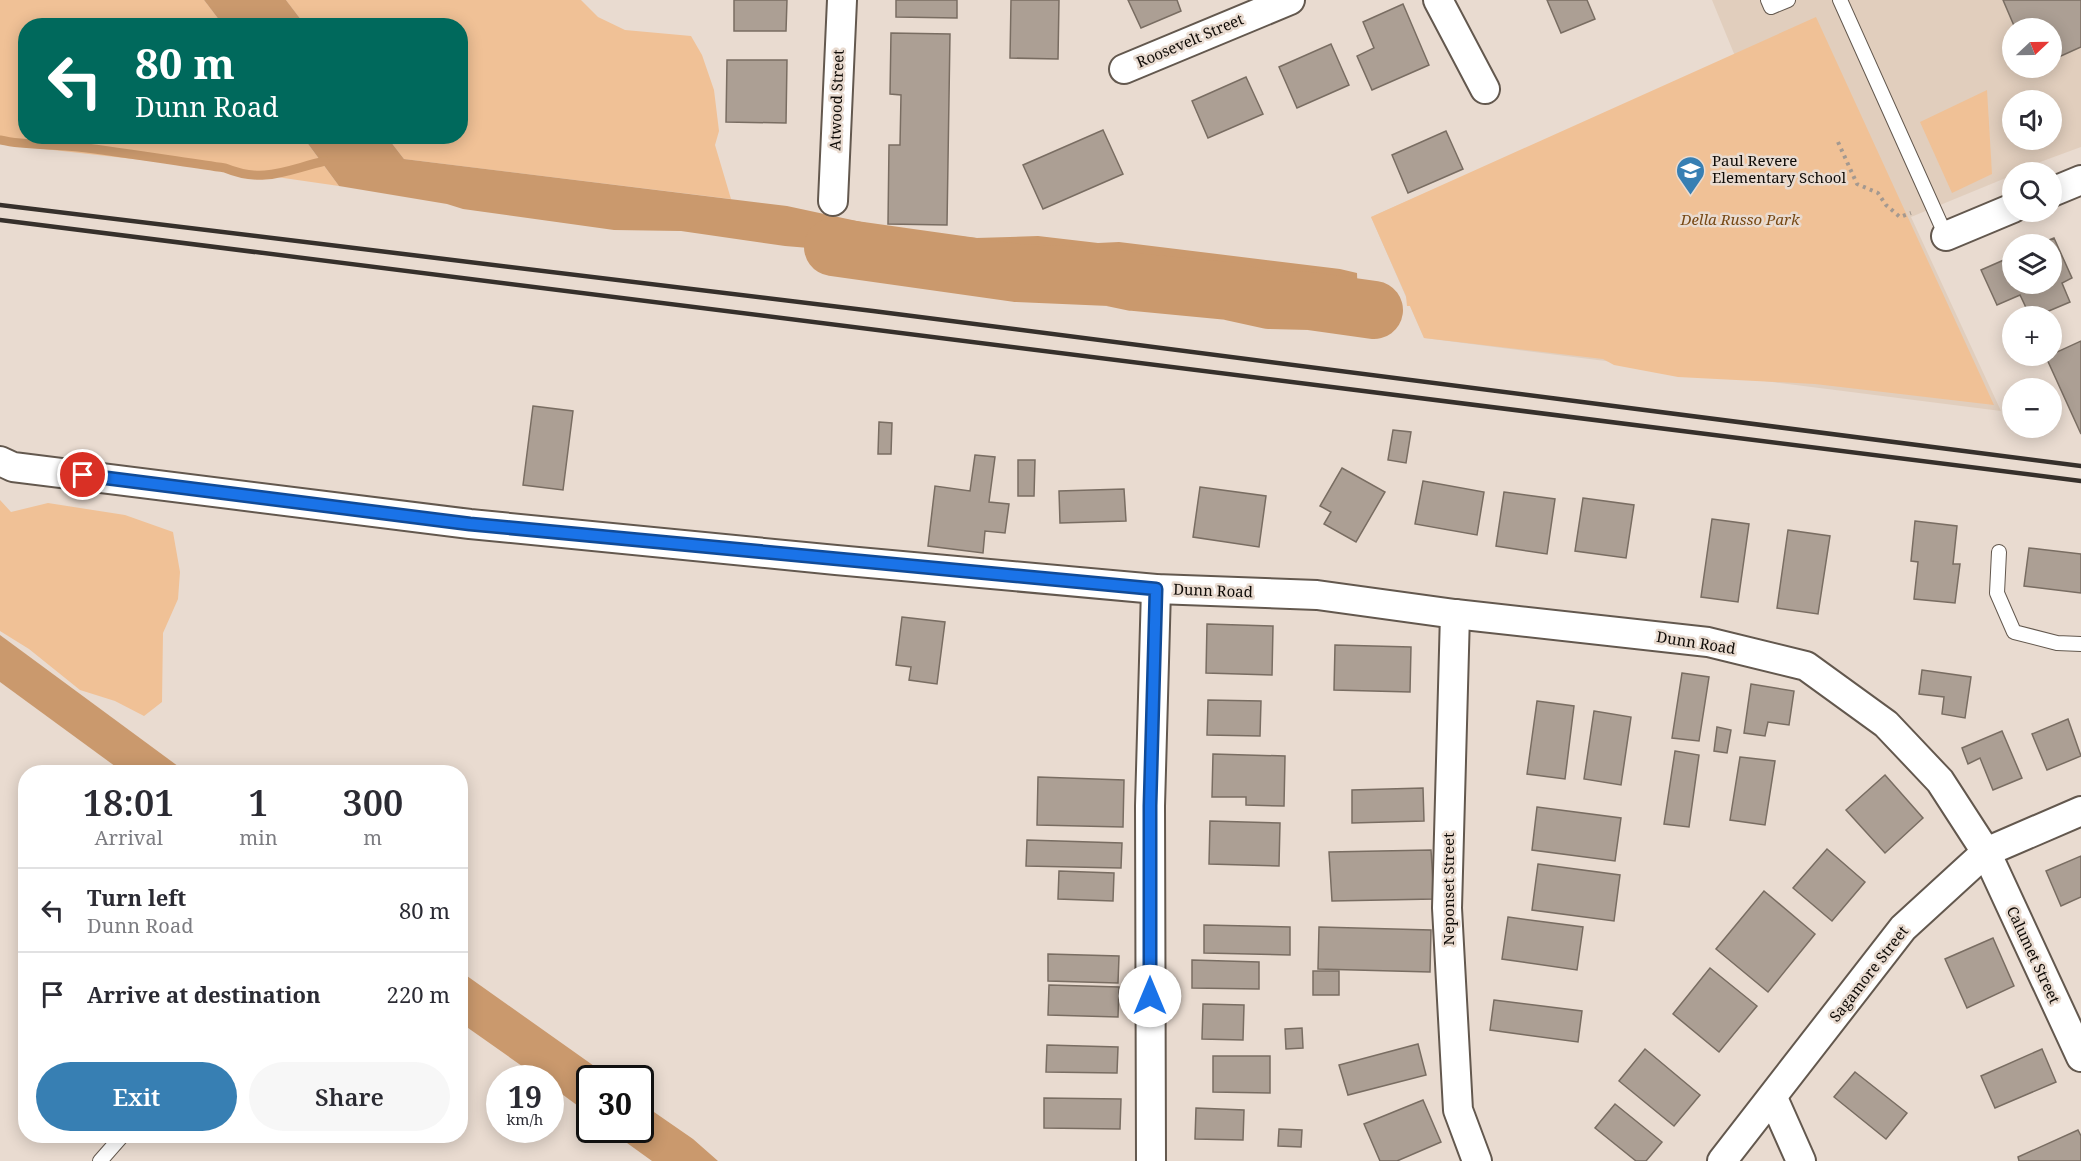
<!DOCTYPE html>
<html lang="en">
<head>
<meta charset="utf-8">
<style>
  :root { --surface:#fff; --page:#f7f7f7; --text:#2b2b33; --muted:#7c7c81; --line:#e1e1e2; --accent:#377fb3 }
  body { margin:0; font-family:"Noto Serif",serif; background:var(--page); color:var(--text); height:100vh; display:flex; flex-direction:column; font-size:22px; white-space:nowrap }
  * { box-sizing:border-box; margin:0 }
  p { font-size:20px; color:var(--muted) }
  .icon { flex:none; width:33px; height:33px; fill:none; stroke:currentColor; stroke-width:2; stroke-linecap:round; stroke-linejoin:round }
  .map { position:relative; flex:1; overflow:hidden }
  .side { position:absolute; left:18px; top:765px; width:450px; height:378px; display:flex; flex-direction:column; background:var(--surface); border-radius:24px; box-shadow:0 3px 15px #0003 }
  .side>* { flex:none }
  .hud { position:absolute; left:18px; top:18px; width:450px; height:126px; border-radius:24px; box-shadow:0 3px 15px #0003; background:#00695c; color:#fff; overflow:hidden }
  .needle { width:39px; rotate:68deg }
  .controls { position:absolute; left:2002px; top:18px; display:grid; gap:12px }
  .controls a { display:grid; place-items:center; width:60px; height:60px; border-radius:50%; background:var(--surface); box-shadow:0 3px 15px #0003; font-size:30px }
  .speed { position:absolute; left:486px; top:1065px; display:flex; gap:12px; font-size:30px; font-weight:700; text-align:center }
  .speed>* { display:grid; place-content:center; width:78px; height:78px; border-radius:50%; background:var(--surface); box-shadow:0 3px 15px #0003; line-height:1 }
  .speed small { font-size:15px; font-weight:400 }
  .speed .limit { border:3px solid #111; border-radius:9px; background:#fff; color:#111 }
  .pin { position:absolute; display:grid; place-items:center; width:51px; height:51px; color:#fff; margin:-26px; border:3px solid #fff; border-radius:50%; box-shadow:0 2px 6px #0007 }
  .me { position:absolute; width:66px; margin:-33px; rotate:0deg; stroke-linejoin:round; filter:drop-shadow(0 0 4px #0008) }
  .turn { display:flex; align-items:center; gap:21px; height:126px; padding:0 18px; font-size:27px }
  .turn .icon { width:78px; height:78px; stroke-width:2.5 }
  .turn b { display:block; font-size:42px; line-height:51px }
  .eta { display:flex; justify-content:space-evenly; align-items:center; height:102px; text-align:center }
  .eta b { font-size:36px; font-weight:600; line-height:42px }
  .button { display:flex; gap:12px; margin-top:auto; padding:12px 18px }
  .button a { flex:1; height:69px; border-radius:36px; background:var(--accent); color:#fff; font-size:24px; font-weight:600; line-height:69px; text-align:center }
  .button a+a { background:var(--page); color:var(--text) }
  ul { padding:0; list-style:none }
  li { display:flex; align-items:center; gap:18px; height:84px; padding:0 18px; border-top:2px solid var(--line) }
  li div { flex:1 }
  li b { display:block; font-size:22px }
  li em { font-style:normal }
  .map>svg:first-child { display:block }
  .built { fill:#e1cebd; fill-rule:evenodd }
  .green { fill:#f0c196 }
  .water { fill:#ca996d }
  .lines { fill:none; stroke-linecap:round; stroke-linejoin:round }
  .stream { stroke:#ca996d; stroke-width:9 }
  .river { stroke:#ca996d; stroke-width:58 }
  .building { fill:#ac9f94; stroke:#796d62; stroke-width:1.5 }
  .service-casing { stroke:#63584e; stroke-width:16 }
  .minor-casing { stroke:#63584e; stroke-width:32 }
  .path { stroke:#a49990; stroke-width:4; stroke-dasharray:3 4.5; stroke-linecap:butt }
  .service { stroke:#fff; stroke-width:14 }
  .minor { stroke:#fff; stroke-width:28 }
  .rail { stroke:#36302b; stroke-width:4.5 }
  .route-casing { stroke:#114b97; stroke-width:15 }
  .route { stroke:#1a73e8; stroke-width:10 }
  .labels { text-anchor:middle; stroke-width:5; stroke-linejoin:round; paint-order:stroke }
  .street-label { font-size:15px; fill:#0f0b07; stroke:#e9dbd0 }
  .poi-label { font-size:15px; fill:#0f0b07; stroke:#e9dbd0; text-anchor:start }
  .park-label { font-size:15px; font-style:italic; fill:#774814; stroke:#e9dbd0 }
</style>
</head>
<body>
<div class="map">
<svg width="2081" height="1161" viewBox="0 0 2081 1161">
  <rect width="100%" height="100%" fill="#e9dbd0"/>
  <path class="built" d="M1712 0H2081V147L2013 172V175L1911 217 2001 411 1424 338 1371 217 1735 56ZM2013 28H2052V68H2013ZM2013 100H2052V140H2013Z"/>
  <g class="green">
    <polygon points="0,0 204,0 223,25 26,26 26,136 303,137 339,186 213,168 0,144"/>
    <polygon points="286,0 581,0 598,17 625,30 691,36 702,55 714,90 719,131 715,145 731,199 404,159 387,137 460,136 460,26 305,25"/>
    <polygon points="1816,17 1994,405 1815,384 1678,377 1614,365 1603,359 1424,338 1410,306 1407,306 1406,296 1371,217"/>
    <polygon points="1987,90 1992,174 1952,193 1920,122"/>
    <polygon points="0,500 11,512 48,503 125,515 173,532 180,572 178,599 163,633 162,702 144,716 115,701 80,690 29,649 0,631"/>
  </g>
  <g class="water">
    <polygon points="204,0 286,0 305,25 223,25"/>
    <polygon points="303,137 387,137 404,159 787,206 894,229 976,238 1038,236 1098,243 1119,242 1340,269 1357,273 1358,302 1259,291 1236,285 1077,276 1026,266 785,246 681,231 614,230 463,209 447,204 339,186"/>
    <polygon points="0,635 186,772 123,772 0,682"/>
    <polygon points="460,971 611,1078 590,1078 589,1114 551,1086 550,1078 539,1078 461,1023"/>
    <polygon points="641,1103 693,1139 718,1161 652,1161 609,1130 640,1130"/>
  </g>
  <g class="lines">
    <path class="stream" d="M0 140C26 146 52 144 78 147 127 153 176 161 225 168 264 184 286 170 325 161"/>
    <polyline class="river" points="833,247 1017,273 1110,277 1134,282 1228,291 1269,300 1310,301 1374,310"/>
  </g>
  <g class="building">
    <polygon points="734,0 787,0 786,31 734,31"/>
    <polygon points="896,0 957,0 957,18 896,17"/>
    <polygon points="1011,0 1059,0 1058,59 1010,58"/>
    <polygon points="1128,0 1177,0 1181,11 1141,28"/>
    <polygon points="1547,0 1587,0 1595,19 1561,33"/>
    <polygon points="2003,0 2081,0 2081,47 2052,60 2052,28 2015,28"/>
    <polygon points="1403,4 1429,65 1372,90 1357,56 1374,48 1363,22"/>
    <polygon points="891,33 950,34 947,225 888,224 889,145 900,145 901,95 890,94"/>
    <polygon points="1331,44 1349,85 1297,108 1279,67"/>
    <polygon points="727,60 787,60 786,123 726,122"/>
    <polygon points="1246,77 1263,114 1208,138 1192,101"/>
    <polygon points="1103,130 1123,174 1043,209 1023,165"/>
    <polygon points="1446,131 1463,169 1408,193 1392,155"/>
    <polygon points="2054,238 2072,278 2062,283 2070,302 2037,316 2030,316 2020,295 1997,305 1981,270 2013,256 2013,284 2052,284 2052,244 2039,244"/>
    <polygon points="2081,341 2081,434 2046,357"/>
    <polygon points="533,406 573,411 563,490 523,485"/>
    <polygon points="879,422 892,423 891,454 878,454"/>
    <polygon points="1393,430 1411,432 1406,463 1388,460"/>
    <polygon points="975,455 995,457 989,502 1009,504 1005,533 985,531 983,553 928,546 935,486 970,491"/>
    <polygon points="1018,460 1035,460 1034,496 1018,496"/>
    <polygon points="1342,468 1385,492 1356,542 1324,524 1331,512 1320,506"/>
    <polygon points="1423,481 1484,492 1477,535 1415,524"/>
    <polygon points="1200,487 1266,496 1259,547 1193,537"/>
    <polygon points="1124,489 1126,521 1060,523 1059,491"/>
    <polygon points="1504,492 1555,499 1547,554 1496,546"/>
    <polygon points="1583,498 1634,505 1626,558 1575,551"/>
    <polygon points="1712,519 1749,524 1738,602 1701,597"/>
    <polygon points="1915,521 1957,526 1953,564 1960,564 1955,603 1914,599 1918,562 1911,561"/>
    <polygon points="1788,530 1830,536 1818,614 1777,608"/>
    <polygon points="2029,548 2081,554 2081,593 2024,586"/>
    <polygon points="902,617 945,622 937,684 909,680 911,667 896,665"/>
    <polygon points="1207,624 1273,626 1272,675 1206,673"/>
    <polygon points="1335,645 1411,647 1410,692 1334,690"/>
    <polygon points="1922,670 1971,677 1965,718 1942,714 1944,697 1919,694"/>
    <polygon points="1682,673 1709,677 1699,741 1672,738"/>
    <polygon points="1751,684 1794,691 1789,725 1768,722 1765,736 1744,733"/>
    <polygon points="1208,700 1261,701 1260,736 1207,735"/>
    <polygon points="1537,701 1574,706 1565,779 1527,774"/>
    <polygon points="1594,711 1631,717 1621,785 1584,779"/>
    <polygon points="2068,719 2081,756 2047,770 2032,734"/>
    <polygon points="1717,727 1731,730 1727,753 1714,751"/>
    <polygon points="2002,731 2022,778 1993,790 1980,758 1968,764 1962,748"/>
    <polygon points="1675,751 1699,755 1689,827 1664,824"/>
    <polygon points="1213,754 1285,756 1284,806 1246,805 1246,797 1212,797"/>
    <polygon points="1740,757 1775,761 1765,825 1730,820"/>
    <polygon points="1885,775 1923,818 1885,853 1846,810"/>
    <polygon points="1038,777 1124,780 1123,827 1037,825"/>
    <polygon points="1423,788 1424,821 1352,823 1352,790"/>
    <polygon points="1537,807 1621,818 1615,861 1532,850"/>
    <polygon points="1210,821 1280,823 1279,866 1209,864"/>
    <polygon points="1027,840 1122,843 1121,868 1026,866"/>
    <polygon points="1827,849 1865,882 1832,921 1793,888"/>
    <polygon points="1431,850 1434,899 1332,901 1329,852"/>
    <polygon points="2081,856 2081,897 2061,906 2046,871"/>
    <polygon points="1538,864 1620,875 1614,921 1532,910"/>
    <polygon points="1059,871 1114,873 1113,901 1058,899"/>
    <polygon points="1764,891 1815,934 1768,992 1716,949"/>
    <polygon points="1508,917 1583,927 1577,970 1502,959"/>
    <polygon points="1204,925 1290,927 1290,955 1204,953"/>
    <polygon points="1319,927 1431,930 1430,972 1318,969"/>
    <polygon points="1993,938 2014,986 1967,1008 1945,959"/>
    <polygon points="1048,954 1119,956 1118,983 1048,981"/>
    <polygon points="1192,960 1259,962 1259,989 1192,988"/>
    <polygon points="1710,968 1757,1006 1719,1052 1673,1014"/>
    <rect x="1313" y="971" width="26" height="24"/>
    <polygon points="1049,985 1119,987 1118,1017 1048,1015"/>
    <polygon points="1494,1000 1582,1011 1578,1042 1490,1030"/>
    <polygon points="1203,1004 1244,1005 1243,1040 1202,1039"/>
    <polygon points="1302,1028 1303,1048 1286,1049 1285,1029"/>
    <polygon points="1418,1044 1426,1075 1348,1095 1339,1065"/>
    <polygon points="1047,1045 1118,1047 1117,1073 1046,1072"/>
    <polygon points="1645,1049 1700,1095 1674,1126 1619,1081"/>
    <polygon points="2042,1049 2056,1082 1995,1108 1981,1076"/>
    <polygon points="1213,1056 1270,1056 1270,1093 1213,1092"/>
    <polygon points="1855,1072 1907,1113 1886,1139 1834,1097"/>
    <polygon points="1044,1098 1121,1099 1120,1129 1044,1128"/>
    <polygon points="1423,1100 1441,1142 1397,1161 1380,1161 1364,1124"/>
    <polygon points="1615,1104 1662,1142 1646,1161 1636,1161 1595,1128"/>
    <polygon points="1196,1108 1244,1110 1243,1140 1195,1139"/>
    <polygon points="1279,1129 1302,1130 1301,1147 1278,1146"/>
    <polygon points="2078,1130 2081,1136 2081,1161 2019,1161 2018,1157"/>
  </g>
  <g class="lines">
    <defs>
      <g id="service">
        <polyline points="1768,0 1771,7 1788,0"/>
        <polyline points="1840,0 1946,236"/>
        <polyline points="1999,552 1997,593 2014,632 2057,643 2081,644"/>
        <polyline points="100,1161 122,1136"/>
      </g>
      <g id="minor">
        <polyline points="1438,0 1485,89"/>
        <polyline points="1124,69 1290,0"/>
        <polyline points="2052,192 2081,180"/>
        <polyline points="833,201 842,0"/>
        <polyline points="1946,236 2013,208"/>
        <polyline points="0,461 13,467 470,524 836,560 1156,589 1317,595 1455,614 1708,642 1806,666 1886,724 1940,781 1986,852 2081,1057"/>
        <polyline points="1455,614 1447,908 1458,1110 1477,1161"/>
        <polyline points="1773,1098 1801,1161"/>
        <polyline points="1151,1161 1150,806 1156,589"/>
        <polyline points="1722,1161 1903,928 1986,852 2081,811"/>
      </g>
    </defs>
    <use href="#service" class="service-casing"/>
    <use href="#minor" class="minor-casing"/>
    <polyline class="path" points="1838,142 1857,184 1878,193 1886,205 1900,217 1911,213"/>
    <use href="#service" class="service"/>
    <use href="#minor" class="minor"/>
    <g class="rail">
      <polyline points="0,205 873,311 2081,466"/>
      <polyline points="0,220 2081,481"/>
    </g>
  </g>
  <g class="lines">
    <defs>
      <polyline id="route" points="83,475 470,524 1156,589 1150,806 1150,996"/>
    </defs>
    <use href="#route" class="route-casing"/>
    <use href="#route" class="route"/>
  </g>
  <defs>
    <symbol id="school-pin" viewBox="-11 -11 22 30"><path d="M0 17L-7.5 6A9.5 9.5 0 1 1 7.5 6Z" fill="#377fb3" stroke="#e9dbd0"/><path d="M0-5L7-2L0 1L-7-2ZM-4 1L0 2.5L4 1V4Q0 6-4 4Z" fill="#fff"/></symbol>
  </defs>
  <g fill-rule="evenodd">
    <use href="#school-pin" x="1674" y="154" width="33" height="45"/>
  </g>
  <g class="labels">
    <g class="street-label">
      <text transform="translate(1190 41) rotate(-23)" y="5">Roosevelt Street</text>
      <text transform="translate(837 100) rotate(-88)" y="5">Atwood Street</text>
      <text transform="translate(1213 591) rotate(2)" y="5">Dunn Road</text>
      <text transform="translate(1696 643) rotate(9)" y="5">Dunn Road</text>
      <text transform="translate(1449 889) rotate(-90)" y="5">Neponset Street</text>
      <text transform="translate(2033 955) rotate(65)" y="5">Calumet Street</text>
      <text transform="translate(1869 974) rotate(-52)" y="5">Sagamore Street</text>
    </g>
    <g class="poi-label">
      <text x="1712" y="166">Paul Revere<tspan x="1712" dy="17">Elementary School</tspan></text>
    </g>
    <g class="park-label">
      <text x="1740" y="225">Della Russo Park</text>
    </g>
  </g>
</svg>
<div class="controls">
<a><svg class="needle" viewBox="-14 -14 28 28"><path d="M0-13l5 13h-10z" fill="#e53935"/><path d="M0 13l5-13h-10z" fill="#7c7c81"/></svg></a>
<a><svg class="icon" aria-label="sound" viewBox="0 0 24 24"><path d="M4 9h4l5-4v14l-5-4H4zM17 9q2 3 0 6"/></svg></a>
<a><svg class="icon" aria-label="search" viewBox="0 0 24 24"><circle cx="10" cy="10" r="6"/><path d="M15 15l6 6"/></svg></a>
<a><svg class="icon" aria-label="layers" viewBox="0 0 24 24"><path d="M12 4l9 5-9 5-9-5zM3 14l9 5 9-5"/></svg></a>
<a>+</a>
<a>−</a>
</div>
<div class="speed"><div>19<small>km/h</small></div><div class="limit">30</div></div>
<div class="pin" style="left:83px;top:475px;background:#d93025"><svg class="icon" aria-label="arrive" viewBox="0 0 24 24"><path d="M6 21V4h12l-3 4 3 4H6"/></svg></div>
<svg class="me" style="left:1150px;top:996px" viewBox="-20 -20 40 40"><circle r="19" fill="#fff"/><path d="M0-13L10 11 0 6-10 11z" fill="#1a73e8"/></svg>
<div class="hud">
<div class="turn"><svg class="icon" aria-label="left" viewBox="0 0 24 24"><path d="M17 20v-9H6M10 6l-5 5 5 5"/></svg><div><b>80 m</b>Dunn Road</div></div>
</div>
<section class="side">
<div class="eta">
<div><b>18:01</b><p>Arrival</p></div>
<div><b>1</b><p>min</p></div>
<div><b>300</b><p>m</p></div>
</div>
<ul>
<li><svg class="icon" aria-label="left" viewBox="0 0 24 24"><path d="M17 20v-9H6M10 6l-5 5 5 5"/></svg><div><b>Turn left</b><p>Dunn Road</p></div><em>80 m</em></li>
<li><svg class="icon" aria-label="arrive" viewBox="0 0 24 24"><path d="M6 21V4h12l-3 4 3 4H6"/></svg><div><b>Arrive at destination</b></div><em>220 m</em></li>
</ul>
<div class="button"><a>Exit</a><a>Share</a></div>
</section>
</div>
</body>
</html>
